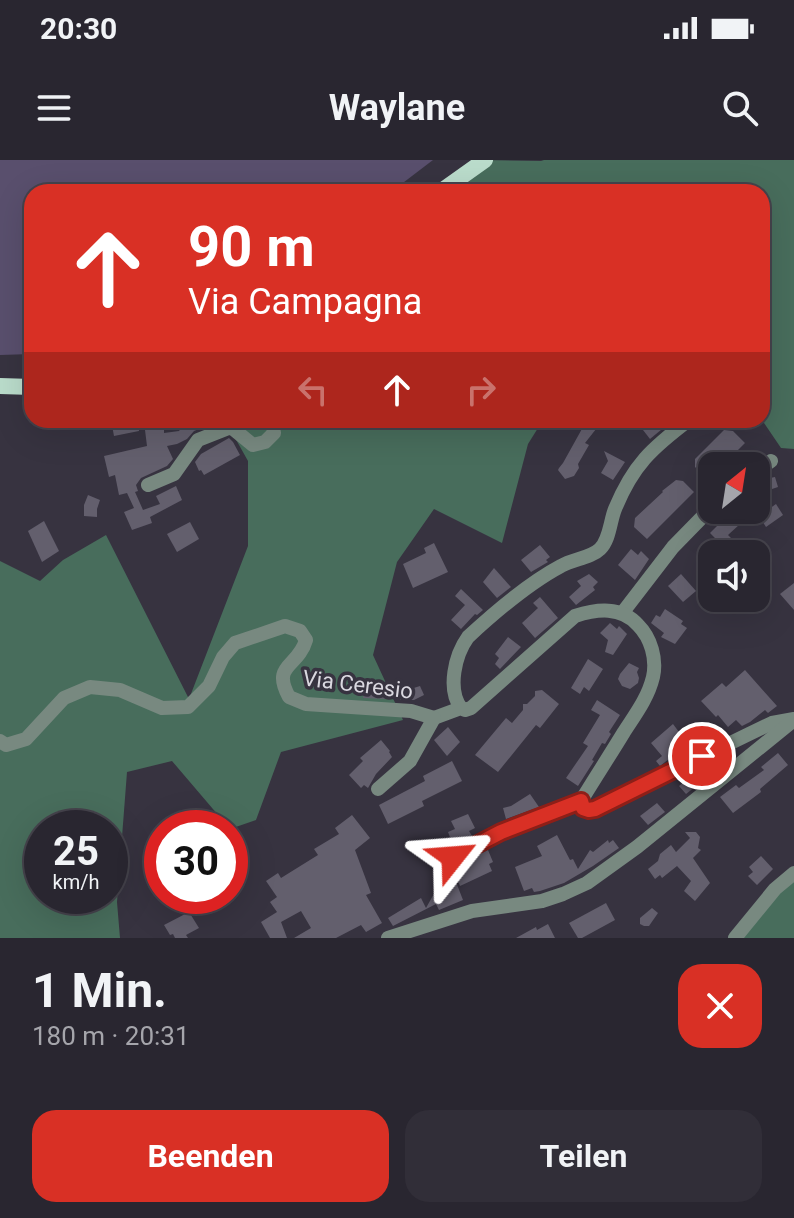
<!DOCTYPE html>
<html lang="de">
<head>
<meta charset="utf-8">
<style>
  :root { --surface:#292630; --page:#312e38; --text:#f1f3f6; --muted:#a5a5ab; --line:#45434c; --accent:#d93025 }
  body { margin:0; font-family:Roboto,sans-serif; background:var(--page); color:var(--text); height:100vh; display:flex; flex-direction:column; font-size:30px; white-space:nowrap }
  * { box-sizing:border-box; margin:0 }
  p { font-size:26px; color:var(--muted) }
  .icon { flex:none; width:44px; height:44px; fill:none; stroke:currentColor; stroke-width:2; stroke-linecap:round; stroke-linejoin:round }
  .map { position:relative; height:778px; overflow:hidden }
  .sheet { display:flex; flex-direction:column; background:var(--surface); flex:1 }
  .sheet>* { flex:none }
  .banner { position:absolute; left:24px; top:24px; width:746px; height:244px; border-radius:24px; box-shadow:0 8px 32px #0002,0 0 0 2px var(--line); background:#d93025; color:#fff; overflow:hidden }
  .needle { width:52px; rotate:30deg }
  .tools { position:absolute; left:698px; top:292px; display:grid; gap:16px }
  .tools a { display:grid; place-items:center; width:72px; height:72px; border-radius:16px; background:var(--surface); box-shadow:0 8px 32px #0002,0 0 0 2px var(--line); font-size:40px }
  .speed { position:absolute; left:24px; top:650px; display:flex; gap:16px; font-size:40px; font-weight:700; text-align:center }
  .speed>* { display:grid; place-content:center; width:104px; height:104px; border-radius:50%; background:var(--surface); box-shadow:0 8px 32px #0002,0 0 0 2px var(--line); line-height:1 }
  .speed small { font-size:20px; font-weight:400 }
  .speed .limit { border:12px solid #d22; background:#fff; color:#111 }
  .pin { position:absolute; display:grid; place-items:center; width:68px; height:68px; color:#fff; margin:-34px; border:4px solid #fff; border-radius:50%; box-shadow:0 2px 8px #0007 }
  .me { position:absolute; width:88px; margin:-44px; rotate:62deg; stroke-linejoin:round; filter:drop-shadow(0 0 6px #0008) }
  .turn { display:flex; align-items:center; gap:28px; height:168px; padding:0 32px; font-size:36px }
  .turn .icon { width:104px; height:104px; stroke-width:2.5 }
  .turn b { display:block; font-size:56px; line-height:68px }
  .lanes { display:flex; align-items:center; height:76px; padding:0 32px; background:#0003; justify-content:center; gap:40px; direction:ltr }
  .lanes .off { opacity:.35 }
  .round { display:grid; place-items:center; flex:none; width:84px; height:84px; border-radius:24px; background:var(--page) }
  .headline { display:flex; align-items:center; justify-content:space-between; height:136px; padding:0 32px }
  h1 { font-size:48px; font-weight:700; line-height:60px }
  .cta { display:flex; gap:16px; margin-top:auto; padding:16px 32px }
  .cta a { flex:1; height:92px; border-radius:24px; background:var(--accent); color:#fff; font-size:32px; font-weight:700; line-height:92px; text-align:center }
  .cta a+a { background:var(--page); color:var(--text) }
  .status { display:flex; justify-content:space-between; align-items:center; height:56px; padding:0 40px; background:var(--surface); direction:ltr }
  .status svg { height:22px; fill:currentColor }
  header { display:flex; justify-content:space-between; align-items:center; height:104px; padding:0 32px; background:var(--surface); font-size:36px; font-weight:700 }
  .map>svg:first-child { display:block }
  .forest { fill:#486d5c; fill-rule:evenodd }
  .water { fill:#594f6d }
  .building { fill:#635f6d }
  .lines { fill:none; stroke-linecap:round; stroke-linejoin:round }
  .minor { stroke:#788980; stroke-width:14 }
  .major { stroke:#badccb; stroke-width:16 }
  .route-casing { stroke:#8d1f18; stroke-width:20 }
  .route { stroke:#d93025; stroke-width:14 }
  .labels { text-anchor:middle; stroke-width:7; stroke-linejoin:round; paint-order:stroke }
  .street-label { font-size:22px; fill:#dad8e0; stroke:#373340 }
</style>
</head>
<body>
<div class="status"><b>20:30</b><svg viewBox="0 0 49 12"><path d="M0 12V9h3v3zM5 12V6h3v6zM10 12V3h3v9zM15 12V0h3v12zM26 1h20v11H26zM47 4h2v5h-2z"/></svg></div>
<header><svg class="icon" aria-label="menu" viewBox="0 0 24 24"><path d="M4 6h16M4 12h16M4 18h16"/></svg>Waylane<svg class="icon" aria-label="search" viewBox="0 0 24 24"><circle cx="10" cy="10" r="6"/><path d="M15 15l6 6"/></svg></header>
<div class="map">
<svg width="794" height="778" viewBox="0 0 794 778">
  <rect width="100%" height="100%" fill="#373340"/>
  <g class="forest">
    <polygon points="485,0 541,1 544,0 794,0 794,289 781,288 762,260 762,32 440,32"/>
    <path d="M225 260H543L528 284 502 383 434 349 397 402 373 495 403 560 281 592 256 660 230 669 172 601 127 612 117 742 120 778H0V401L40 421 63 400 106 375 189 539 248 386V301ZM42 668H110V736H42Z"/>
    <polygon points="794,713 794,778 735,778"/>
  </g>
  <polygon class="water" points="0,0 433,0 391,32 32,32 32,194 0,195"/>
  <g class="building">
    <polygon points="111,260 138,260 139,271 114,276"/>
    <polygon points="187,260 221,260 194,271 187,279 177,284 167,286 173,299 167,306 141,318 136,325 138,331 135,332 143,350 160,344 156,336 176,326 182,340 150,357 152,363 132,370 124,352 134,348 127,333 119,335 115,315 109,317 104,296 147,286 145,270 164,266 164,273 179,271"/>
    <polygon points="577,260 596,260 600,264 585,283 589,285 578,304 579,308 574,316 565,319 558,310 559,308 563,303 583,267"/>
    <polygon points="654,260 673,260 650,279 643,270"/>
    <polygon points="724,270 733,271 745,283 722,306 712,306 712,315 708,319 695,307 695,299"/>
    <polygon points="229,278 233,282 240,295 204,315 201,310 199,311 195,302 201,294"/>
    <polygon points="604,291 625,302 613,320 601,313 608,301"/>
    <polygon points="769,314 770,318 775,317 778,327 766,331 756,338 756,321"/>
    <polygon points="676,320 683,321 694,332 647,379 634,367 635,358 663,332 662,331"/>
    <polygon points="88,335 100,340 97,349 97,357 84,356 84,345"/>
    <polygon points="776,344 783,355 766,367 759,356"/>
    <polygon points="730,353 740,364 728,375 732,379 724,387 710,373"/>
    <polygon points="44,361 59,391 42,402 28,371"/>
    <polygon points="190,362 199,379 177,392 167,374"/>
    <polygon points="434,383 448,412 413,428 403,404 426,393 424,388"/>
    <polygon points="540,385 550,397 546,400 548,402 531,412 521,400"/>
    <polygon points="631,389 638,395 641,391 649,399 635,420 618,405"/>
    <polygon points="494,408 511,427 497,438 483,422"/>
    <polygon points="589,414 598,422 593,427 595,430 576,445 569,437 581,426 577,421"/>
    <polygon points="681,414 696,431 683,442 668,426"/>
    <polygon points="794,423 794,450 780,434"/>
    <polygon points="461,429 483,450 477,455 475,454 461,469 451,460 465,445 455,436"/>
    <polygon points="540,437 558,458 535,478 522,463 538,448 533,443"/>
    <polygon points="665,449 683,461 681,464 687,468 675,484 661,477 664,473 651,463 656,455 660,457"/>
    <polygon points="610,463 617,469 619,466 627,474 613,495 605,492 608,480 600,473"/>
    <polygon points="508,477 521,487 500,509 495,504 499,498 495,494"/>
    <polygon points="588,499 603,509 589,531 584,527 580,534 571,528"/>
    <polygon points="629,503 639,508 637,512 639,518 638,523 630,529 622,526 618,519 620,514"/>
    <polygon points="745,510 777,546 768,553 765,550 750,562 742,566 736,560 728,567 718,555 716,557 701,541 722,523 726,527"/>
    <polygon points="420,526 424,535 414,540 398,540 395,534"/>
    <polygon points="375,528 387,528 386,539 363,538 364,532 374,532"/>
    <polygon points="542,530 559,544 540,568 536,565 498,612 475,595 506,558 512,563 523,550 523,544 527,544 535,536 535,531"/>
    <polygon points="597,540 620,555 609,572 611,574 605,584 602,583 592,600 594,601 578,626 566,618 588,586 583,583 600,555 591,550"/>
    <polygon points="673,564 688,584 660,606 656,601 662,596 651,583"/>
    <polygon points="448,567 460,582 447,596 434,580"/>
    <polygon points="381,580 390,591 389,592 392,597 376,614 368,628 364,625 361,628 349,615 363,601 360,598"/>
    <polygon points="778,593 788,605 760,629 761,632 733,653 720,637 736,625 739,628 764,610 761,607"/>
    <polygon points="726,596 729,600 686,634 679,626 698,610"/>
    <polygon points="452,601 462,621 422,641 424,646 388,664 379,645 425,621 423,616"/>
    <polygon points="530,634 539,647 506,659 503,648 511,646"/>
    <polygon points="657,643 665,652 648,665 640,656"/>
    <polygon points="468,654 475,668 469,671 472,676 453,685 448,672 455,669 451,661"/>
    <polygon points="352,655 370,678 355,690 371,733 366,735 382,763 366,772 361,765 336,778 294,778 311,768 301,751 281,762 287,778 270,778 261,762 277,752 270,742 277,737 266,721 278,713 281,718 318,695 314,689 339,674 335,668"/>
    <polygon points="685,672 696,672 700,677 698,688 701,690 693,698 710,723 695,741 684,731 691,721 677,706 662,718 660,715 655,719 648,709 658,701 660,694 671,685 676,692 690,678"/>
    <polygon points="557,675 570,700 573,699 578,709 590,690 593,692 608,680 609,683 613,680 619,688 593,706 564,723 540,731 534,732 532,728 524,731 515,707 542,696 537,686"/>
    <polygon points="446,686 447,689 443,697 432,702 428,695"/>
    <polygon points="488,690 493,702 489,704 492,711 460,726 453,708"/>
    <polygon points="761,696 773,709 757,725 748,716 753,712 749,707"/>
    <polygon points="456,722 463,740 439,750 436,744 393,766 388,758 421,738 426,748 436,730"/>
    <polygon points="606,743 615,760 582,778 578,778 569,763"/>
    <polygon points="652,748 658,753 649,766 644,766 640,764 640,758"/>
    <polygon points="189,752 199,768 186,775 188,778 175,778 173,774 170,775 164,765"/>
    <polygon points="548,764 555,778 516,778 536,767 537,770"/>
  </g>
  <g class="lines">
    <g class="minor">
      <polyline points="756,311 771,301"/>
      <polyline points="148,325 174,314 198,280 231,267 253,285 265,282 274,273 272,260"/>
      <polyline points="623,452 673,387 712,347"/>
      <path d="M461 548C447 529 455 495 468 477 495 452 529 423 561 406 573 399 591 398 600 389 610 379 610 361 615 349 633 305 652 288 689 260"/>
      <path d="M434 558 461 548 465 550 471 548 575 456C597 449 621 446 638 465 651 478 657 499 653 517 648 538 635 555 624 572 610 595 595 618 581 641L583 648 589 650 595 649 749 574 772 563 794 559"/>
      <path d="M0 581 6 585 26 579 64 538 90 527 120 530 162 548 188 547 209 526 223 497 235 483 285 466 300 471 306 480C298 508 271 504 289 537L306 544 411 551 434 558 410 601 378 629"/>
      <polyline points="453,697 501,672 581,641"/>
      <polyline points="388,778 472,751 542,741 563,734 587,723 637,687 794,560"/>
      <polyline points="735,778 775,729 794,713"/>
    </g>
    <g class="major">
      <polyline points="440,32 485,0"/>
      <polyline points="0,226 32,227"/>
    </g>
  </g>
  <g class="lines">
    <defs>
      <polyline id="route" points="453,697 501,672 581,641 583,648 589,650 595,649 702,596"/>
    </defs>
    <use href="#route" class="route-casing"/>
    <use href="#route" class="route"/>
  </g>
  <g class="labels">
    <g class="street-label">
      <text transform="translate(358 524) rotate(7)" y="8">Via Ceresio</text>
    </g>
  </g>
</svg>
<div class="tools">
<a><svg class="needle" viewBox="-14 -14 28 28"><path d="M0-13l5 13h-10z" fill="#e53935"/><path d="M0 13l5-13h-10z" fill="#a5a5ab"/></svg></a>
<a><svg class="icon" aria-label="sound" viewBox="0 0 24 24"><path d="M4 9h4l5-4v14l-5-4H4zM17 9q2 3 0 6"/></svg></a>
</div>
<div class="speed"><div>25<small>km/h</small></div><div class="limit">30</div></div>
<div class="pin" style="left:702px;top:596px;background:#d93025"><svg class="icon" aria-label="arrive" viewBox="0 0 24 24"><path d="M6 21V4h12l-3 4 3 4H6"/></svg></div>
<svg class="me" style="left:453px;top:697px" viewBox="-20 -20 40 40"><path d="M0-17L14 15 0 8-14 15z" fill="#d93025" stroke="#fff" stroke-width="4"/></svg>
<div class="banner">
<div class="turn"><svg class="icon" aria-label="ahead" viewBox="0 0 24 24"><path d="M12 20V5M6 11l6-6 6 6"/></svg><div><b>90 m</b>Via Campagna</div></div>
<div class="lanes"><svg class="icon off" aria-label="left" viewBox="0 0 24 24"><path d="M17 20v-9H6M10 6l-5 5 5 5"/></svg><svg class="icon" aria-label="ahead" viewBox="0 0 24 24"><path d="M12 20V5M6 11l6-6 6 6"/></svg><svg class="icon off" aria-label="right" viewBox="0 0 24 24"><path d="M7 20v-9h11M14 6l5 5-5 5"/></svg></div>
</div>
</div>
<section class="sheet">
<div class="headline"><div><h1>1 Min.</h1><p>180 m · 20:31</p></div><a class="round" style="background:#d93025;color:#fff"><svg class="icon" aria-label="close" viewBox="0 0 24 24"><path d="M6 6l12 12M18 6L6 18"/></svg></a></div>
<div class="cta"><a>Beenden</a><a>Teilen</a></div>
</section>
</body>
</html>
